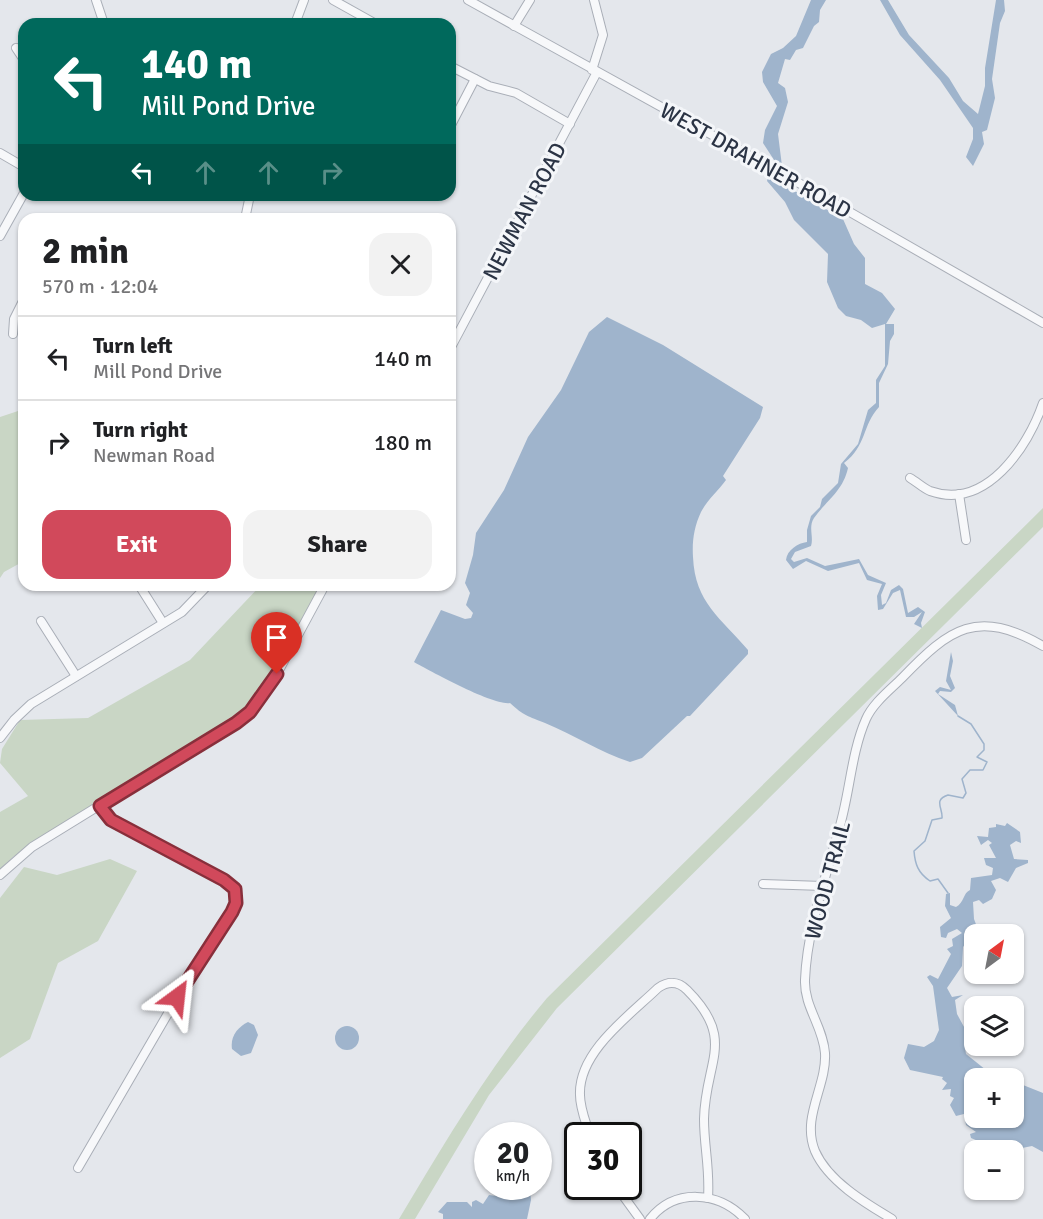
<!DOCTYPE html>
<html lang="en">
<head>
<meta charset="utf-8">
<style>
  :root { --surface:#fff; --page:#f2f2f2; --text:#202124; --muted:#757577; --line:#e0e0e0; --accent:#d1495b }
  body { margin:0; font-family:Signika,sans-serif; background:var(--page); color:var(--text); height:100vh; display:flex; flex-direction:column; font-size:22px; white-space:nowrap }
  * { box-sizing:border-box; margin:0 }
  p { font-size:20px; color:var(--muted) }
  .icon { flex:none; width:33px; height:33px; fill:none; stroke:currentColor; stroke-width:2; stroke-linecap:round; stroke-linejoin:round }
  .map { position:relative; flex:1; overflow:hidden }
  .side { position:absolute; left:18px; top:213px; width:438px; height:378px; display:flex; flex-direction:column; background:var(--surface); border-radius:18px; box-shadow:0 2px 4px #0004 }
  .side>* { flex:none }
  .hud { position:absolute; left:18px; top:18px; width:438px; height:183px; border-radius:18px; box-shadow:0 2px 4px #0004; background:#00695c; color:#fff; overflow:hidden }
  .needle { width:39px; rotate:32deg }
  .tools { position:absolute; left:964px; top:924px; display:grid; gap:12px }
  .tools a { display:grid; place-items:center; width:60px; height:60px; border-radius:12px; background:var(--surface); box-shadow:0 2px 4px #0004; font-size:30px }
  .speed { position:absolute; left:474px; top:1122px; display:flex; gap:12px; font-size:30px; font-weight:700; text-align:center }
  .speed>* { display:grid; place-content:center; width:78px; height:78px; border-radius:50%; background:var(--surface); box-shadow:0 2px 4px #0004; line-height:1 }
  .speed small { font-size:15px; font-weight:400 }
  .speed .limit { border:3px solid #111; border-radius:9px; background:#fff; color:#111 }
  .pin { position:absolute; display:grid; place-items:center; width:51px; height:51px; color:#fff; margin:-62px -26px; border-radius:50% 50% 50% 0; rotate:-45deg; box-shadow:0 0 6px #0007 }
  .pin .icon { rotate:45deg }
  .me { position:absolute; width:66px; margin:-33px; rotate:30deg; stroke-linejoin:round; filter:drop-shadow(0 0 4px #0008) }
  .turn { display:flex; align-items:center; gap:21px; height:126px; padding:0 24px; font-size:27px }
  .turn .icon { width:78px; height:78px; stroke-width:2.5 }
  .turn b { display:block; font-size:42px; line-height:51px }
  .lanes { display:flex; align-items:center; height:57px; padding:0 24px; background:#0003; justify-content:center; gap:30px; direction:ltr }
  .lanes .off { opacity:.35 }
  .round { display:grid; place-items:center; flex:none; width:63px; height:63px; border-radius:18px; background:var(--page) }
  .headline { display:flex; align-items:center; justify-content:space-between; height:102px; padding:0 24px }
  h1 { font-size:36px; font-weight:700; line-height:45px }
  .button { display:flex; gap:12px; margin-top:auto; padding:12px 24px }
  .button a { flex:1; height:69px; border-radius:18px; background:var(--accent); color:#fff; font-size:24px; font-weight:700; line-height:69px; text-align:center }
  .button a+a { background:var(--page); color:var(--text) }
  ul { padding:0; list-style:none }
  li { display:flex; align-items:center; gap:18px; height:84px; padding:0 24px; border-top:2px solid var(--line) }
  li div { flex:1 }
  li b { display:block; font-size:22px }
  li em { font-style:normal }
  .map>svg:first-child { display:block }
  .green { fill:#c9d6c5 }
  .water { fill:#9fb4cc }
  .lines { fill:none; stroke-linecap:round; stroke-linejoin:round }
  .stream { stroke:#9fb4cc; stroke-width:1.5 }
  .minor-casing { stroke:#a9aeb7; stroke-width:10 }
  .minor { stroke:#f7f8fa; stroke-width:8 }
  .route-casing { stroke:#882f3b; stroke-width:15 }
  .route { stroke:#d1495b; stroke-width:10 }
  .labels { text-anchor:middle; stroke-width:6; stroke-linejoin:round; paint-order:stroke }
  .street-label { font-size:22px; fill:#2b3445; stroke:#f4f6f9 }
</style>
</head>
<body>
<div class="map">
<svg width="1043" height="1219" viewBox="0 0 1043 1219">
  <rect width="100%" height="100%" fill="#e4e7ec"/>
  <g class="green">
    <polygon points="24,409 24,561 4,572 0,578 0,417"/>
    <path d="M1043 508V527L557 1008 489 1095 415 1219H399C445 1142 489 1067 547 998Z"/>
    <polygon points="261,585 322,585 261,696 245,712 13,857 0,869 0,812 28,796 0,763 2,749 20,720 88,718 190,660"/>
    <polygon points="110,859 137,871 98,941 58,963 30,1039 0,1058 0,898 24,867 57,875"/>
  </g>
  <g class="water">
    <path d="M811 0H826L820 10 819 22 814 26 803 48 796 50 790 60 785 59 778 83 785 88 788 102 778 134 782 166 774 179 843 219 854 244 865 258V284L882 293 895 309 886 324H894V334L890 341 888 364 879 383V407C862 425 867 446 844 463L848 468C843 491 827 500 814 518 808 527 814 537 811 546L795 552 791 559 794 562 807 558 825 566 859 559 868 575 886 583 881 595 882 605 886 603 891 590 899 585 903 589 908 613 918 607 925 612 921 623 922 628 914 624 922 612 914 617H906L900 590 893 593 883 609 878 610 877 596 882 584 867 580 859 563 828 571 806 561 793 569 786 560C787 550 798 543 807 542V530L811 516 820 507 822 499 838 483 841 464 858 444 868 410 876 403V380L885 366V324L872 328 861 320 846 316 838 308 827 282 828 254 794 220 785 202 767 181 768 177 772 178 778 166 763 143 765 130 777 106 763 82 762 72 771 54 783 48 796 36Z"/>
    <polygon points="880,0 888,0 909,35 949,78 963,101 978,114 985,86 985,68 996,0 1004,0 1005,11 1000,23 992,79 995,98 987,130 982,132 984,144 973,166 966,157 973,139 973,128 940,80 900,35"/>
    <path d="M607 317 663 345 763 407 760 418 723 476 726 480C718 491 708 499 701 512 694 527 692 541 693 557 695 603 721 618 748 650V654L690 716H687L642 758 630 762C600 752 574 735 545 723 528 716 524 716 510 703 494 706 430 671 414 662L441 610 465 619 471 618 473 613 466 605 470 593 465 583 473 555 476 533 504 490 528 437 561 390 589 332Z"/>
    <polygon points="951,652 953,661 950,676 955,688 951,692 940,691 938,694 955,705 958,716 935,691 940,687 951,690 946,681"/>
    <path d="M1007 823 1020 832 1021 843 1016 841 1010 845 1014 859 1028 860V863L1016 868 1008 882 1000 878 991 881 996 890 992 899 983 904 979 900 973 902 974 919 977 927 963 947 962 966 947 988 952 997 963 995 955 1000 957 1014 976 1049 969 1051 964 1042 966 1054 991 1074 995 1072 1000 1078 1006 1074 1009 1076V1078H975V1118H1014V1079L1020 1081 1023 1085 1043 1093V1152L1032 1146 1013 1150 1007 1148 1005 1150H985L978 1141 971 1138 970 1134 976 1132 966 1125 964 1114 956 1116 950 1105 954 1098 950 1096 951 1089 942 1090 947 1083 942 1079 943 1077 910 1070 904 1058 908 1044 924 1047 934 1041 939 1030 933 986 927 977 930 975 938 979 951 954 947 949 953 946 952 939 962 933 957 929 948 933 946 938 941 937 940 927 951 918 945 906 946 894 950 893V905L956 907C964 903 963 893 970 890L971 878 992 875 993 868 986 865 984 858H996L989 845 992 843 988 840 981 845 977 836 988 837 989 828 996 827V824L1005 826Z"/>
    <path d="M248 1022 254 1025 258 1035 251 1053 241 1056 232 1049C230 1036 238 1027 248 1022Z"/>
    <circle cx="347" cy="1038" r="12"/>
    <polygon points="523,1187 530,1190 531,1200 527,1219 443,1219 443,1214 438,1212 447,1202 467,1202 472,1207 472,1202 476,1200 483,1204 489,1195 504,1197 508,1191"/>
  </g>
  <g class="lines">
    <path class="stream" d="M948 893 938 879 930 881C918 873 915 864 914 851L925 841 932 820 942 818C943 808 933 800 948 795L963 798 966 793 962 779 970 770H983L987 762 977 757 984 750V744L971 724 958 716"/>
    <defs>
      <g id="minor">
        <polyline points="96,0 104,24"/>
        <polyline points="333,0 376,24"/>
        <polyline points="468,0 815,192 1043,323"/>
        <polyline points="295,24 304,0"/>
        <polyline points="514,26 530,0"/>
        <polyline points="16,48 24,60"/>
        <polyline points="450,66 489,86 516,93 570,124"/>
        <polyline points="592,70 603,35 594,0"/>
        <polyline points="450,127 475,79"/>
        <polyline points="0,153 24,167"/>
        <polyline points="245,219 250,195"/>
        <polyline points="0,236 24,193"/>
        <polyline points="13,334 14,319 24,299"/>
        <polyline points="450,349 597,72"/>
        <path d="M910 478C917 482 923 488 930 491 986 511 1028 447 1043 403"/>
        <polyline points="959,494 966,540"/>
        <polyline points="139,585 163,623"/>
        <polyline points="41,621 76,676"/>
        <polyline points="0,738 14,720 31,704 182,612 208,585"/>
        <polyline points="0,875 32,847 251,712 277,674 325,585"/>
        <polyline points="763,884 823,886"/>
        <path d="M590 1136C586 1122 580 1109 580 1095 578 1052 630 1015 658 988 668 981 678 981 687 990 737 1040 705 1061 704 1119 704 1147 710 1168 708 1198"/>
        <polyline points="78,1168 195,967 232,912 237,895 235,889 224,881 111,820 100,806"/>
        <polyline points="616,1186 640,1219"/>
        <path d="M650 1219C675 1188 718 1191 745 1219"/>
        <path d="M892 1219C865 1203 828 1181 815 1151 801 1117 827 1086 825 1053 823 1026 804 1007 805 980 807 929 826 877 839 829 850 793 851 753 866 719 873 703 890 690 902 678 950 628 977 608 1043 646"/>
      </g>
    </defs>
    <use href="#minor" class="minor-casing"/>
    <use href="#minor" class="minor"/>
  </g>
  <g class="lines">
    <defs>
      <polyline id="route" points="177,997 232,912 236,903 235,889 224,880 111,820 100,806 236,723 250,712 277,674"/>
    </defs>
    <use href="#route" class="route-casing"/>
    <use href="#route" class="route"/>
  </g>
  <g class="labels">
    <g class="street-label">
      <text transform="translate(756 160) rotate(29)" y="8">WEST DRAHNER ROAD</text>
      <text transform="translate(524 211) rotate(-62)" y="8">NEWMAN ROAD</text>
      <text transform="translate(827 880) rotate(-75)" y="8">WOOD TRAIL</text>
    </g>
  </g>
</svg>
<div class="tools">
<a><svg class="needle" viewBox="-14 -14 28 28"><path d="M0-13l5 13h-10z" fill="#e53935"/><path d="M0 13l5-13h-10z" fill="#757577"/></svg></a>
<a><svg class="icon" aria-label="layers" viewBox="0 0 24 24"><path d="M12 4l9 5-9 5-9-5zM3 14l9 5 9-5"/></svg></a>
<a>+</a>
<a>−</a>
</div>
<div class="speed"><div>20<small>km/h</small></div><div class="limit">30</div></div>
<div class="pin" style="left:277px;top:674px;background:#d93025"><svg class="icon" aria-label="arrive" viewBox="0 0 24 24"><path d="M6 21V4h12l-3 4 3 4H6"/></svg></div>
<svg class="me" style="left:177px;top:997px" viewBox="-20 -20 40 40"><path d="M0-17L14 15 0 8-14 15z" fill="#d1495b" stroke="#fff" stroke-width="4"/></svg>
<div class="hud">
<div class="turn"><svg class="icon" aria-label="left" viewBox="0 0 24 24"><path d="M17 20v-9H6M10 6l-5 5 5 5"/></svg><div><b>140 m</b>Mill Pond Drive</div></div>
<div class="lanes"><svg class="icon" aria-label="left" viewBox="0 0 24 24"><path d="M17 20v-9H6M10 6l-5 5 5 5"/></svg><svg class="icon off" aria-label="ahead" viewBox="0 0 24 24"><path d="M12 20V5M6 11l6-6 6 6"/></svg><svg class="icon off" aria-label="ahead" viewBox="0 0 24 24"><path d="M12 20V5M6 11l6-6 6 6"/></svg><svg class="icon off" aria-label="right" viewBox="0 0 24 24"><path d="M7 20v-9h11M14 6l5 5-5 5"/></svg></div>
</div>
<section class="side">
<div class="headline"><div><h1>2 min</h1><p>570 m · 12:04</p></div><a class="round"><svg class="icon" aria-label="close" viewBox="0 0 24 24"><path d="M6 6l12 12M18 6L6 18"/></svg></a></div>
<ul>
<li><svg class="icon" aria-label="left" viewBox="0 0 24 24"><path d="M17 20v-9H6M10 6l-5 5 5 5"/></svg><div><b>Turn left</b><p>Mill Pond Drive</p></div><em>140 m</em></li>
<li><svg class="icon" aria-label="right" viewBox="0 0 24 24"><path d="M7 20v-9h11M14 6l5 5-5 5"/></svg><div><b>Turn right</b><p>Newman Road</p></div><em>180 m</em></li>
</ul>
<div class="button"><a>Exit</a><a>Share</a></div>
</section>
</div>
</body>
</html>
